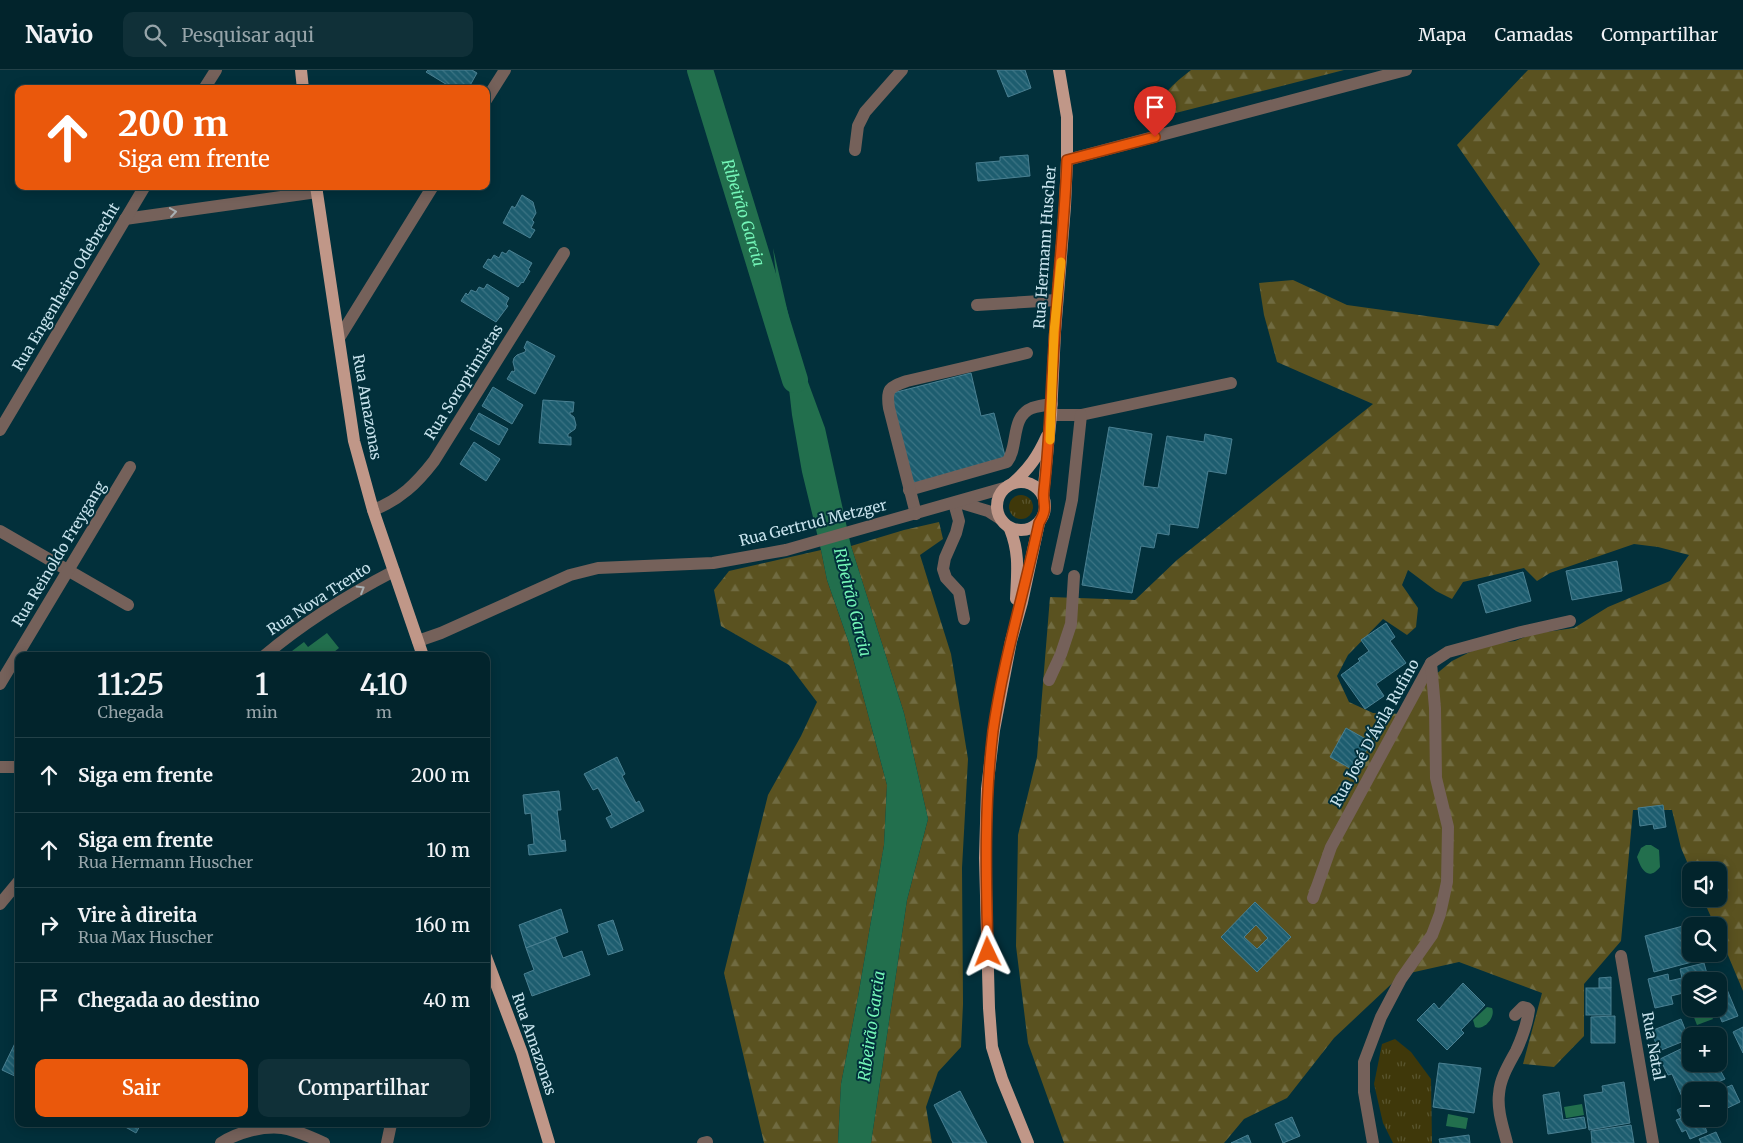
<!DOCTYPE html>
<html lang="pt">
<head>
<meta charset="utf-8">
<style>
  :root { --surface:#02242c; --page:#103038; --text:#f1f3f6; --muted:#96a4a9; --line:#234148; --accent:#ea580c }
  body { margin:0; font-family:Merriweather,serif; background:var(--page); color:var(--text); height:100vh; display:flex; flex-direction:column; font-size:19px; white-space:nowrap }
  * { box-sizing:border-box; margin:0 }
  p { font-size:16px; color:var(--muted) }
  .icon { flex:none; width:28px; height:28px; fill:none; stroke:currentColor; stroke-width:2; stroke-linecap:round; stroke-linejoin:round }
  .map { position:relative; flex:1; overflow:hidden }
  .sheet { position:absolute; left:15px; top:582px; width:475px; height:475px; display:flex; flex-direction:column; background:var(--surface); border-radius:10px; box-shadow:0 2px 12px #0003,0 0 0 1px var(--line) }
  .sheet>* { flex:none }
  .guide { position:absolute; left:15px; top:15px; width:475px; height:105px; border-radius:10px; box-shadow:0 2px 12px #0003,0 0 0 1px var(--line); background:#ea580c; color:#fff; overflow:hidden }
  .tools { position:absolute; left:1682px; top:792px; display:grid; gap:10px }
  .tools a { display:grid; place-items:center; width:45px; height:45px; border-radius:10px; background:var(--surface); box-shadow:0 2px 12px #0003,0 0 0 1px var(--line); font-size:25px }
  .pin { position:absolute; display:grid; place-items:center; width:42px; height:42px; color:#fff; margin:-51px -21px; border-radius:50% 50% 50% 0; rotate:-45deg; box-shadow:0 0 5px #0007 }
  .pin .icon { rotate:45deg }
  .me { position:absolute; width:55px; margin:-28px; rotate:358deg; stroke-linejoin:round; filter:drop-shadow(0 0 4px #0008) }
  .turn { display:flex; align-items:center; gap:18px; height:105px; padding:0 20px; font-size:22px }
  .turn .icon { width:65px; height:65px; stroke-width:2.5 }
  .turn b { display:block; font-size:35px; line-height:42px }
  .eta { display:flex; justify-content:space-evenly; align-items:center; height:85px; text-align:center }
  .eta b { font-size:30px; font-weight:600; line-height:35px }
  .action { display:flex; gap:10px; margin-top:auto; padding:10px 20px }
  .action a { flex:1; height:58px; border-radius:10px; background:var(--accent); color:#fff; font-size:20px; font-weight:600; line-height:58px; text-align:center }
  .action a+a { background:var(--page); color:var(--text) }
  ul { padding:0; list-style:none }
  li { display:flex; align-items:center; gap:15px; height:75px; padding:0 20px; border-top:1px solid var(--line) }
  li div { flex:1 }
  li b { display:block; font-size:19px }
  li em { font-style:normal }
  header { display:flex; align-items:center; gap:30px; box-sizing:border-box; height:70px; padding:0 25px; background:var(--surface); border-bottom:1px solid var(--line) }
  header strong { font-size:24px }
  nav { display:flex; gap:28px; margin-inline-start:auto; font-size:18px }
  .search { width:350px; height:45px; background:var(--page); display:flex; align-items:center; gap:12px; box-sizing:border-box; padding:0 18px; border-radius:10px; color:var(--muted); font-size:19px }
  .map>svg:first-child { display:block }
  .grass { fill:url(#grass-tufts) }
  .forest { fill:url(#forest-firs); fill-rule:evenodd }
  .water { fill:#226f4d }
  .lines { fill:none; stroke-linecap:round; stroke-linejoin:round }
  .river { stroke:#226f4d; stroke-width:26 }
  .building { fill:url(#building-back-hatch); stroke:#4a8092; fill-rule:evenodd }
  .minor { stroke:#75615a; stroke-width:12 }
  .major { stroke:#c09788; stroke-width:12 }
  .oneway { stroke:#a7afb2 }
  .route-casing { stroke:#983908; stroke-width:12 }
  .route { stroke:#ea580c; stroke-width:9 }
  .slow { stroke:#f59e0b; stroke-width:9 }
  .labels { text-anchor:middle; stroke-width:4; stroke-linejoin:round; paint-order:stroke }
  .street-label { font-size:15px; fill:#c8e3ed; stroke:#02303b }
  .water-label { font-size:16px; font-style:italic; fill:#73f5b7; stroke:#02303b }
</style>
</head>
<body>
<header>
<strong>Navio</strong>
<div class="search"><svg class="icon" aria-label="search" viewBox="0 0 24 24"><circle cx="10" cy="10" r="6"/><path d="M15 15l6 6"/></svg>Pesquisar aqui</div>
<nav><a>Mapa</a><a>Camadas</a><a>Compartilhar</a></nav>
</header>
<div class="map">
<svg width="1743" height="1073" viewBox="0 0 1743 1073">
  <defs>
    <pattern id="grass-tufts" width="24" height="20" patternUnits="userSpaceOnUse" patternTransform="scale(1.25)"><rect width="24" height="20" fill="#3f380a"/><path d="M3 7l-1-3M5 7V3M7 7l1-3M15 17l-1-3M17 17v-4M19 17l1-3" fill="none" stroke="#59552e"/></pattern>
    <pattern id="forest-firs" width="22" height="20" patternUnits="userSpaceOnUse" patternTransform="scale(1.25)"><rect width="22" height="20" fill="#5a5220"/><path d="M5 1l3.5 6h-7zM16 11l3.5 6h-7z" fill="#706b41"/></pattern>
    <pattern id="building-back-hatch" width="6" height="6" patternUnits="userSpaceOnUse" patternTransform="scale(1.25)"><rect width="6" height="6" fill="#1d5d6f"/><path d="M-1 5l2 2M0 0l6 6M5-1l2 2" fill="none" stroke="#3c7484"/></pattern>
  </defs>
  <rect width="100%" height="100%" fill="#02303b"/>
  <g class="grass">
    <circle cx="1021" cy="437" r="12"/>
    <polygon points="1395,969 1411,982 1431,1009 1432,1073 1393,1073 1383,1053 1374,1014 1382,974"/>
  </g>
  <g class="forest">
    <path d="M1191 0H1344L1152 49C1160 25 1172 15 1191 0Z"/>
    <path d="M1528 0H1743V921L1719 864V856H1715L1703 829H1719V801H1691L1681 778 1672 740H1633L1621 871 1584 914V966L1554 997 1523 994 1542 923 1459 892 1401 905 1334 968 1287 1028 1244 1049 1224 1073H1064L1028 973 1016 876 1018 765 1037 687 1050 527 1135 530 1177 490 1373 334 1277 292 1264 245 1259 213 1293 210 1347 235 1498 256 1540 194 1457 75ZM1634 474 1658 477 1689 485 1670 511 1608 537 1574 558 1532 564 1515 571 1484 575 1452 591 1418 619 1405 644 1373 643 1349 632 1337 606 1348 585 1383 549 1407 565 1416 557 1418 538 1402 515 1408 500 1436 521 1452 529 1463 512 1524 498 1537 511 1550 503Z"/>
    <polygon points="939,452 943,469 920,485 951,584 968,689 962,798 963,934 961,977 938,1002 926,1037 932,1073 871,1073 907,830 928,749 904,643 851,476 904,460"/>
    <polygon points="821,480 827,510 849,573 887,715 884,775 858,927 841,1014 838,1073 764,1073 724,903 768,725 801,666 817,632 789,595 721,556 714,520 729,501"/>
  </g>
  <g class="water">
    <polygon points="773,178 797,282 825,358 851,476 904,643 928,749 907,830 871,1073 838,1073 841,1014 858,927 884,775 887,715 849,573 827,510 821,480 802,402 792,345"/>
    <polygon points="327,563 339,578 329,586 297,586 292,581 304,572 308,577"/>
    <path d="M1646 775H1651L1659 780 1660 797C1648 812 1641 799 1637 787L1641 778Z"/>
    <path d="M1487 937 1492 938C1496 947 1484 961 1475 957L1473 950Z"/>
    <polygon points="1708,939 1713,949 1697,955 1693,945"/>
    <polygon points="1582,1034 1584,1045 1566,1048 1564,1037"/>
    <polygon points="1448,1044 1468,1048 1466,1059 1446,1056"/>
  </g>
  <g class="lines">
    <path class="river" id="s1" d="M700 0 795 310"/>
  </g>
  <g class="building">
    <polygon points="428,0 472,0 477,3 468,19 454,19 426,2"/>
    <polygon points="997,0 1025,0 1031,18 1008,27"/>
    <polygon points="1028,85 1030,106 978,111 976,93 1000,91 1000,87"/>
    <polygon points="522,125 533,132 536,143 532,150 534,152 531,158 535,160 530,168 503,153 512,136 515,138"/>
    <polygon points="509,180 532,193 528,200 530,201 523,213 522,212 518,217 483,197 488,189 491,190 494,185 499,188 502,182 506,184"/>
    <polygon points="487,214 509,228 506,234 508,236 496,252 461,231 466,223 468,225 471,220 476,222 479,217 484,219"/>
    <polygon points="527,271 555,286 535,324 507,309 512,301 514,302 515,300 513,292 514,288 517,285 525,282 526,280 524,278"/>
    <polygon points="971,303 981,346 994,343 1006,390 912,414 889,324"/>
    <polygon points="493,317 523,335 512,354 482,336"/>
    <polygon points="543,330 574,332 573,342 570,342 570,344 574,347 576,355 575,359 568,364 568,367 571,367 571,375 539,373"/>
    <polygon points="479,343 508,359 499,375 470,359"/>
    <polygon points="1109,357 1152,364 1143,416 1158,418 1167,366 1204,372 1205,364 1232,369 1226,404 1208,401 1198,458 1170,454 1169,465 1157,463 1154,478 1141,476 1132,523 1082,515"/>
    <polygon points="474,372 500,389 486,411 460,394"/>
    <polygon points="1617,491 1622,521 1572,530 1566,501"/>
    <polygon points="1523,502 1531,531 1486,543 1478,515"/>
    <polygon points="1386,553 1395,567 1390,571 1406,593 1376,614 1384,626 1365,639 1341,605 1360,591 1358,589 1369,581 1361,570"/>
    <polygon points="1346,658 1371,672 1355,701 1330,687"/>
    <polygon points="617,687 625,704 622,706 636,733 639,731 644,741 611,758 606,748 612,745 598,718 593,720 584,704"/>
    <polygon points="559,721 561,740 557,740 561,771 565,770 566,781 529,785 528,775 534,774 531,743 525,744 523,725"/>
    <polygon points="1663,735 1666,757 1654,759 1653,754 1640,756 1638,738"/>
    <path d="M1255 832 1291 867 1257 902 1221 867ZM1256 855 1268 868 1257 879 1244 867Z"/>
    <polygon points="561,839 568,862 526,878 519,855"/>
    <polygon points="613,850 623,880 608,885 598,855"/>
    <polygon points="1683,856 1692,892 1654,902 1645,866"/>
    <polygon points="555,867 563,888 582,881 590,905 532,926 524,904 534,900 526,878"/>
    <polygon points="1704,893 1709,911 1691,911 1691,921 1671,926 1673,934 1655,938 1648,909 1668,904 1669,911 1682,908 1680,899"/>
    <polygon points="1611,907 1611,918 1599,918 1599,908"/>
    <polygon points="1463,913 1485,935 1461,960 1464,963 1447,980 1417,950 1434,933 1439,939"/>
    <polygon points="1726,917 1738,946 1722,952 1717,939 1719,939 1719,920"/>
    <rect x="1586" y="918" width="25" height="27"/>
    <polygon points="1615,946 1615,973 1591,973 1591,947"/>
    <polygon points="1681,949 1689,969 1659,981 1651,961"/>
    <polygon points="1743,957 1743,983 1733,962"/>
    <polygon points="19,965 19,1008 2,1000"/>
    <polygon points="1691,974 1691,994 1717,994 1725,1009 1699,1021 1691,1021 1691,1025 1683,1029 1672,1004 1668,1005 1660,989"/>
    <polygon points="1439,993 1481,998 1474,1043 1433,1037"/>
    <polygon points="1624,1012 1630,1053 1589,1060 1584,1025 1603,1022 1602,1016"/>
    <polygon points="1732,1015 1740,1032 1719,1042 1718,1021"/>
    <polygon points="960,1021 987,1073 953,1073 934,1035"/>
    <polygon points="1559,1022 1563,1050 1584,1047 1586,1058 1548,1064 1543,1025"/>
    <polygon points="1691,1033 1691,1049 1703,1049 1702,1049 1707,1062 1690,1069 1686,1060 1682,1062 1676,1050 1681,1048 1677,1040"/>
    <polygon points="1292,1047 1300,1066 1283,1073 1275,1054"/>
    <polygon points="120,1054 141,1054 136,1063"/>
    <polygon points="1631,1055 1634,1073 1592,1073 1591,1061"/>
    <polygon points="1716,1062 1721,1073 1701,1073 1699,1069"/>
    <polygon points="1248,1065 1251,1073 1231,1073"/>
    <polygon points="1469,1065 1470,1073 1440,1073 1439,1069"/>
  </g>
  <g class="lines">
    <g class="minor">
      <polyline points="204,19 216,0"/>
      <polyline points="486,30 505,0"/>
      <polyline points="855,80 858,56 865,42 902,0"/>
      <polyline points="1067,90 1406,0"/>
      <polyline points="125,149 317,122"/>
      <polyline points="977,235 1057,230"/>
      <polyline points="339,268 433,116"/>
      <polyline points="1051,345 1081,345 1231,313"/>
      <polyline points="0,360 145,116"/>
      <path d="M909 420 1007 392C1019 376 1010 347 1032 338 1038 336 1045 335 1052 334"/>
      <polyline points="958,432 988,441 999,448"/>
      <polyline points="954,433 959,451 956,463 945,488 943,499 946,508 959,522 964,549"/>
      <path d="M373 440C400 430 417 413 434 391L564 183"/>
      <path d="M916 444 889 338C886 319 889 317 907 311L1027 283"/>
      <polyline points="0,461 128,535"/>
      <polyline points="1057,499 1072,430 1081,345"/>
      <polyline points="418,571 441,563 570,505 598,498 713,493 786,480 1004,418"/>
      <path d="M264 586C303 553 348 525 394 501"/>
      <polyline points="1049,610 1061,584 1071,554 1074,506"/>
      <polyline points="0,614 130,397"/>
      <polyline points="0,697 19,697"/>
      <polyline points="1313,828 1331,777 1431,593 1448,582 1521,562 1570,551"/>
      <polyline points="0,834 19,811"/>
      <polyline points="1621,886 1653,1073"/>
      <path d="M221 1073C238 1062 262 1056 282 1058 296 1060 311 1067 324 1073"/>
      <polyline points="387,1073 391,1054"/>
      <polyline points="703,1073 707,1072"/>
      <polyline points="1373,1073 1364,1022 1364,992 1381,947 1401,909 1432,865 1440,844 1447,812 1448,757 1436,708 1435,638 1431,593"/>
      <path d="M1507 1073C1503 1057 1497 1040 1499 1024 1500 1008 1509 994 1516 981 1522 968 1527 954 1529 940L1527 938 1523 937 1515 945"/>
    </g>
    <g class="major">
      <polyline points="301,0 303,19"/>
      <polyline points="316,116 354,371 373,440 423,586"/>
      <circle cx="1021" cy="436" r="24"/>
      <path d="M1013 413C1029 399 1038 386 1047 366"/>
      <polyline points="1043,426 1051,345 1055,262 1065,136 1067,90 1067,47 1059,0"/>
      <path d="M1010 459C1020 484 1017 503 1016 529"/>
      <polyline points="486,887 522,983 549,1073"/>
      <polyline points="1028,1073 1002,1009 992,977 989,938 985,788 987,719 994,660 1011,571 1022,532 1039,453"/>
    </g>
  </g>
  <defs><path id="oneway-chevron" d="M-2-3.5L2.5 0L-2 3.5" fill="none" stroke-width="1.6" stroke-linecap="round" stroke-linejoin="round" transform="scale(1.25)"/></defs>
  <g class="oneway">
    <use href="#oneway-chevron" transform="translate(173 142) rotate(-8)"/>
    <use href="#oneway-chevron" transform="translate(361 519) rotate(-31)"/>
  </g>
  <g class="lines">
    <defs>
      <path id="route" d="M988 882C986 808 984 735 993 661 1003 591 1024 523 1039 453 1049 436 1042 436 1044 420 1050 367 1051 314 1055 261 1058 204 1065 147 1067 90L1155 67"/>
    </defs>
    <use href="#route" class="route-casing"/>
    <use href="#route" class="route"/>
    <polyline class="slow" points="1050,370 1054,262 1061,192"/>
  </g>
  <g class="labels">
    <g class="street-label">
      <text transform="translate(1045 177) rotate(-86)" y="5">Rua Hermann Huscher</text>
      <text transform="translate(66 217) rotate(-59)" y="5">Rua Engenheiro Odebrecht</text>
      <text transform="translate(464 312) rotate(-58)" y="5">Rua Soroptimistas</text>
      <text transform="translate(367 337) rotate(80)" y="5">Rua Amazonas</text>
      <text transform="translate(813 453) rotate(-14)" y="5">Rua Gertrud Metzger</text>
      <text transform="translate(59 484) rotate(-59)" y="5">Rua Reinoldo Freygang</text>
      <text transform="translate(319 529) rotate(-33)" y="5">Rua Nova Trento</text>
      <text transform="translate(1375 663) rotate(-61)" y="5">Rua José D'Ávila Rufino</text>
      <text transform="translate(534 974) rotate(71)" y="5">Rua Amazonas</text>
      <text transform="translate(1653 976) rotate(80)" y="5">Rua Natal</text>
    </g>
    <g class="water-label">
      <text dy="6" stroke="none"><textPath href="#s1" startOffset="149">Ribeirão Garcia</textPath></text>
      <text transform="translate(853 532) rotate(76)" y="6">Ribeirão Garcia</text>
      <text transform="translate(871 956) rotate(-82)" y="6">Ribeirão Garcia</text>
    </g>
  </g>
</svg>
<div class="tools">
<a><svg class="icon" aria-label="sound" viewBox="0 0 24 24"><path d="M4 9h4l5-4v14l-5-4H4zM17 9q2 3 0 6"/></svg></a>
<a><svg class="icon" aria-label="search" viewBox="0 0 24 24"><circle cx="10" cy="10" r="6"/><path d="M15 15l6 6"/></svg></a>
<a><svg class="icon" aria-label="layers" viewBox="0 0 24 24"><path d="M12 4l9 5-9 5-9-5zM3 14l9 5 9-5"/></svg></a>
<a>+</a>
<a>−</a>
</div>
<div class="pin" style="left:1155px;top:67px;background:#d93025"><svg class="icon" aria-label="arrive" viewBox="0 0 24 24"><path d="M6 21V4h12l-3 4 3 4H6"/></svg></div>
<svg class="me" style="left:988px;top:882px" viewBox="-20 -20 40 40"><path d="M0-17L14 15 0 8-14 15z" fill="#ea580c" stroke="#fff" stroke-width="4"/></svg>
<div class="guide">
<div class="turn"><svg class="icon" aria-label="ahead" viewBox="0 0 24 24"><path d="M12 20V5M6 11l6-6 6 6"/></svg><div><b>200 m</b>Siga em frente</div></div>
</div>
<section class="sheet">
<div class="eta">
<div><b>11:25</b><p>Chegada</p></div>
<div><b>1</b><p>min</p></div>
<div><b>410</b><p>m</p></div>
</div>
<ul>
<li><svg class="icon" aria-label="ahead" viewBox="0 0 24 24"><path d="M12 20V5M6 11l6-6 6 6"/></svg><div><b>Siga em frente</b></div><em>200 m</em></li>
<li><svg class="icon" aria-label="ahead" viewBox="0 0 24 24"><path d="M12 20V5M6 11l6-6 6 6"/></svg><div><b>Siga em frente</b><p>Rua Hermann Huscher</p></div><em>10 m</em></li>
<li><svg class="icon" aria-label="right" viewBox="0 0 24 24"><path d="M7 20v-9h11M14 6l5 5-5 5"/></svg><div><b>Vire à direita</b><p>Rua Max Huscher</p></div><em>160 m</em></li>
<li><svg class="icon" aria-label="arrive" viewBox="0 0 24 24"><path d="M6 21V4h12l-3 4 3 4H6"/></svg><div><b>Chegada ao destino</b></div><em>40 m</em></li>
</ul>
<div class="action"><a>Sair</a><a>Compartilhar</a></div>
</section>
</div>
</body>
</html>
